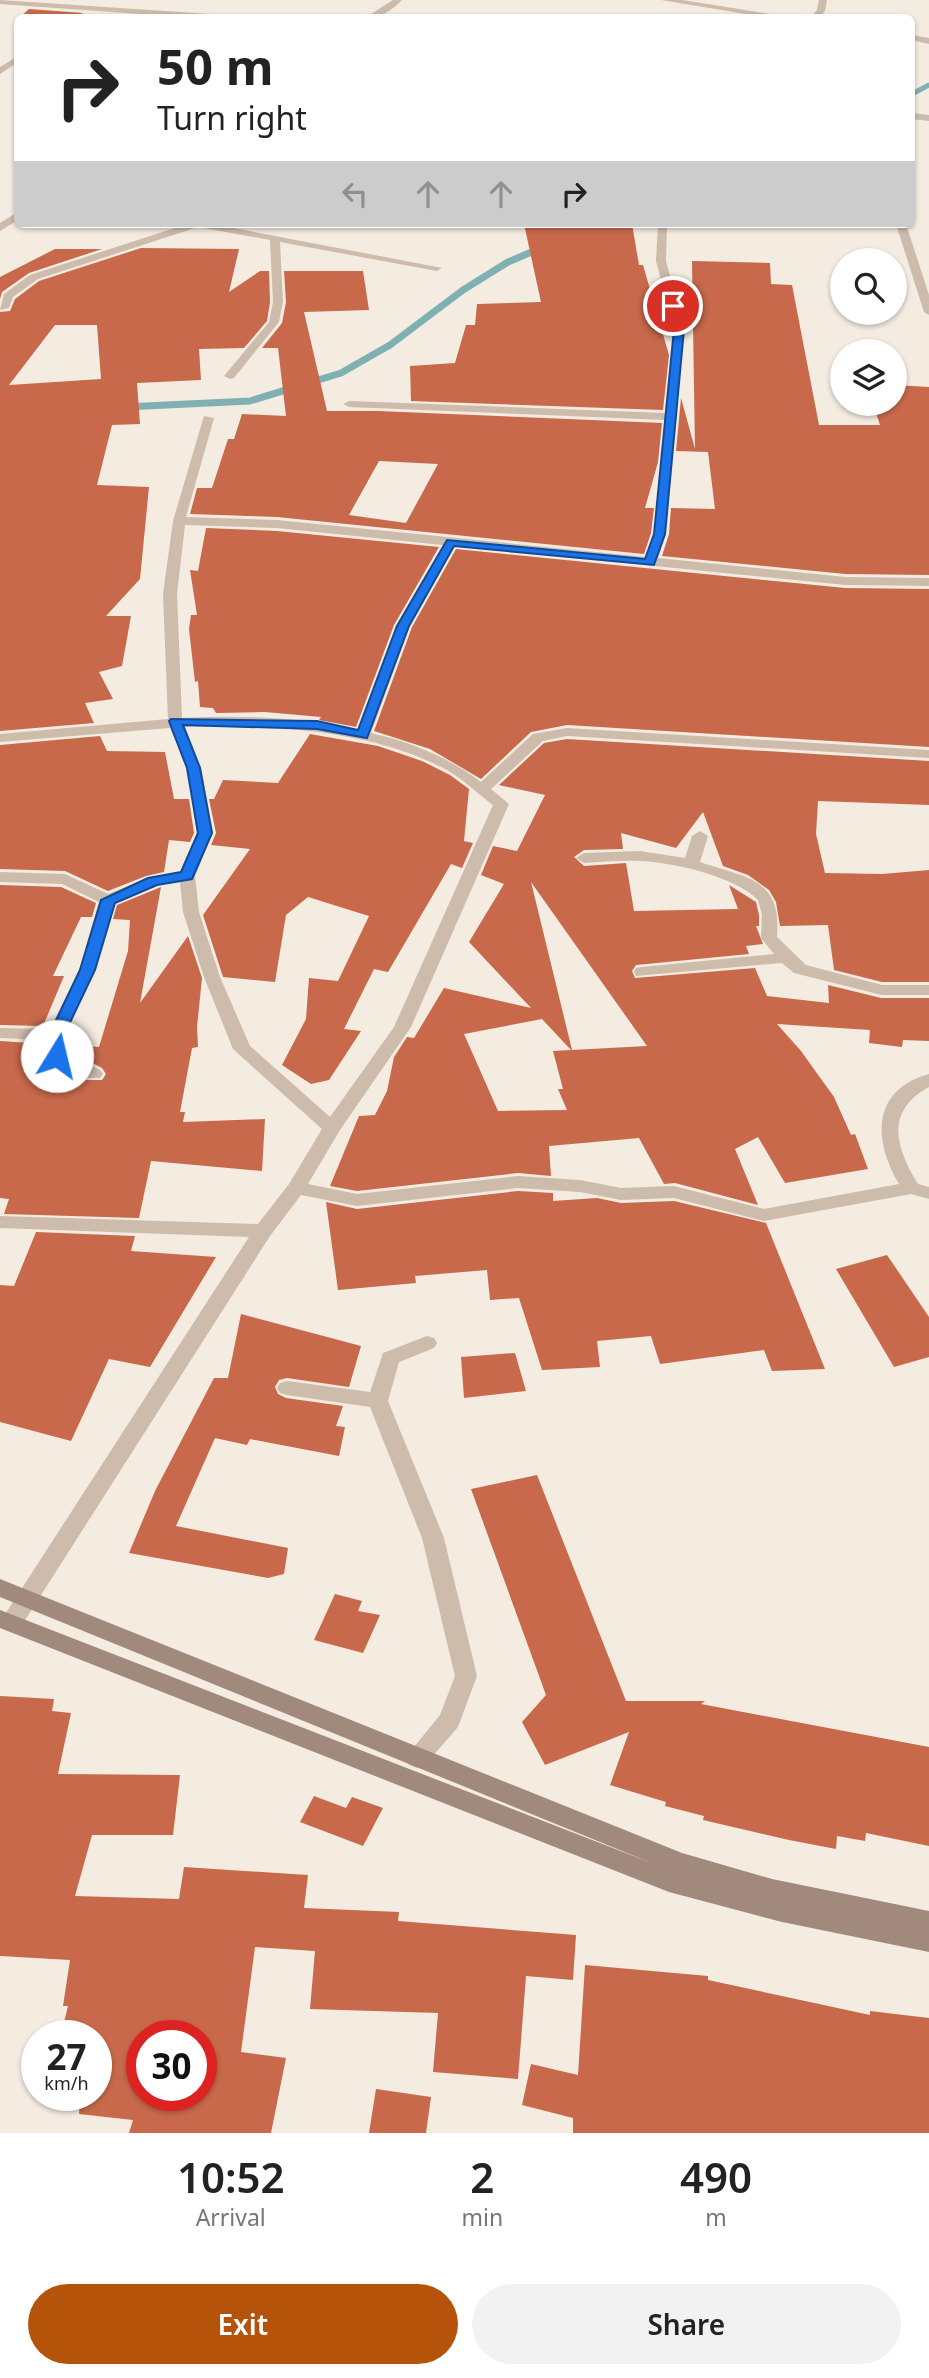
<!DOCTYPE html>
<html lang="en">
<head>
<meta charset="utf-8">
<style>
  :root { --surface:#fff; --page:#f2f2f2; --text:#222; --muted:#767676; --accent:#b45309 }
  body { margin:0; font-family:"Noto Sans",sans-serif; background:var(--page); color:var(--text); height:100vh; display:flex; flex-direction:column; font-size:26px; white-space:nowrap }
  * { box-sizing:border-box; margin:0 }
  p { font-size:23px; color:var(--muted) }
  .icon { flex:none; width:38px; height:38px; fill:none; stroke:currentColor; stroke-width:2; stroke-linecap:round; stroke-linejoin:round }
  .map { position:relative; height:2133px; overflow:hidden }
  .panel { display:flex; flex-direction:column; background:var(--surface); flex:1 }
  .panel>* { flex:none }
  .guide { position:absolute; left:14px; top:14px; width:901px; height:214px; border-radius:10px; box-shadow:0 2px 5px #0004; background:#fff; color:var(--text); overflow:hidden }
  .buttons { position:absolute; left:830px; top:248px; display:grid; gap:14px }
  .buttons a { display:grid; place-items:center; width:77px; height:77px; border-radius:50%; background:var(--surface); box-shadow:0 2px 5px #0004; font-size:35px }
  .speed { position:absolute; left:21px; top:2020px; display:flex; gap:14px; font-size:35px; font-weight:700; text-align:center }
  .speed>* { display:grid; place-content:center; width:91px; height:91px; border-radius:50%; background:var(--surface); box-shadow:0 2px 5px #0004; line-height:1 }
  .speed small { font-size:18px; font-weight:400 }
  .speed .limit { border:10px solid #d22; background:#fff; color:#111 }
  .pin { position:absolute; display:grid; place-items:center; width:60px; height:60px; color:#fff; margin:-30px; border:4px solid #fff; border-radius:50%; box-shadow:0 2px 7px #0007 }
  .me { position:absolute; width:77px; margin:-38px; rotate:9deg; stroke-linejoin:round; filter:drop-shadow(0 0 5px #0008) }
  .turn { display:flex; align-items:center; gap:24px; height:147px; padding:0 28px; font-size:32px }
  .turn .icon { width:91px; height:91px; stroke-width:2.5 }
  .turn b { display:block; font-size:49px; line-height:60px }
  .lanes { display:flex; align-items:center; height:66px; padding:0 28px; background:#0003; justify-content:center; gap:35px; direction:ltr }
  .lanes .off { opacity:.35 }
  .eta { display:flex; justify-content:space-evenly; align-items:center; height:119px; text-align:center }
  .eta b { font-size:42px; font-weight:600; line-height:49px }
  .button { display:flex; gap:14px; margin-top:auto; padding:14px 28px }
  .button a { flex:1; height:80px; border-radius:42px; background:var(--accent); color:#fff; font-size:28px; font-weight:600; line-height:80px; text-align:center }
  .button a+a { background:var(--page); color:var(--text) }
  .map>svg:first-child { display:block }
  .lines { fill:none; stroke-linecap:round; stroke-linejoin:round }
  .stream-far1 { stroke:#7fb0b2; stroke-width:5 }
  .stream { stroke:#7fb0b2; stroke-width:7 }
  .building { fill:#c8694b; fill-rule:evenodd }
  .street { fill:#cdbbac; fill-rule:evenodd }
  .secondary { fill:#a18a7d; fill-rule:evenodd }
  .route { fill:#1a73e8; stroke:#114b97; stroke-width:2 }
</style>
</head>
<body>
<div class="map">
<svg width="929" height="2133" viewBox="0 0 929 2133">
  <rect width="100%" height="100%" fill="#f4ebe1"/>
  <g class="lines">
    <g class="stream-far1">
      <polyline points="912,94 929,85"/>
      <polyline points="537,250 543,247"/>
    </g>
    <polyline class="stream" points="125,407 250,401 341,373 390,345 463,290 508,262 541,248"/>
  </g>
  <g class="building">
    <polygon points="29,9 83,13 73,18 19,18"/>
    <polygon points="524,224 632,224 639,265 643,265 669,355 663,410 411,401 410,366 455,363 466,325 475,325 477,304 541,302"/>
    <path d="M141 248 239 249 229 292 260 271H269L270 302 267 321 244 348 199 349 201 380 137 383 140 424 112 425 97 485 149 487 140 579 106 616H131L122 666 99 672 113 699 85 703 94 723 0 731V312L10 311 15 299 39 281ZM55 325H97L101 379 9 385Z"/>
    <polygon points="55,249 102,249 29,273 2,292 0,299 0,277"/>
    <polygon points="692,261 770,263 771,284 792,285 819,425 880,425 873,404 894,404 894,385 929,387 929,575 845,574 662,556 669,534 671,508 715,509 708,452 676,451 681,398 695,449"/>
    <path d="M284 271H363L369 310 304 312 327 411H378L662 423 658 462 645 508H654L651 533 644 554 277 517 190 514 197 488H212L228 439H234L242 414 286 416 278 348H262L282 323 286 302ZM379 461 438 464 406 523 349 515Z"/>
    <polygon points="206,528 277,531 439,547 394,625 356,727 319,720 321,717 265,712 216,713 213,708 200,707 198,681 195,682 189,629 191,615 197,615 190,570 198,571"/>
    <polygon points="456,549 845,588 929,589 929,747 567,725 531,732 481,779 430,749 374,731 412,627"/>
    <polygon points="310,734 378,746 422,761 450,775 469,789 464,841 473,843 462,868 451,864 388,972 374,969 344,1029 361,1031 329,1080 311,1084 282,1065 306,1019 309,978 338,981 369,916 308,897 286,915 275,982 223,977 203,915 250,849 211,845 216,833 209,799 214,799 223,780 278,783"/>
    <polygon points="100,736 107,751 165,752 174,799 189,799 194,833 190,842 169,840 164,872 146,876 108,891 65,871 0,869 0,745"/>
    <path d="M567 739 929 761V805L818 801 816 834 825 873 882 874 929 870V982H882L834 970 828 925 780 926 776 902 769 890 748 875 723 866 703 812 676 848 621 833 623 849 584 850 574 857 584 866 626 863 634 911 738 909 729 885 756 902 759 915V926H756L763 944 746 946 749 954 636 965 632 971 635 978 755 968 767 996 829 1003 828 985 881 998H929V1041L903 1040 902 1047 869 1043 870 1030 777 1024 801 1051 834 1097 851 1135 855 1134 868 1169 785 1183 758 1137 735 1149 758 1205 675 1183 664 1184 639 1138 549 1146 551 1176 518 1173 357 1191 330 1186 359 1116 375 1115 387 1091 394 1057 407 1037 414 1038 444 988 531 1008 469 942 504 884 481 875 493 846 517 851 545 795 499 785 544 743ZM531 882 647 1046 572 1050ZM542 1019 571 1050 553 1051 563 1089H558L567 1110 498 1111 464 1034Z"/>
    <polygon points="0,885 61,887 96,903 92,917 81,917 53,976 64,976 43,1026 0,1025"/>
    <polygon points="161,887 140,1003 188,936 202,978 197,1027 198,1047 192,1048 180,1112 185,1112 183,1122 265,1119 262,1171 151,1161 139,1218 4,1214 9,1199 0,1198 0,1041 46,1044 50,1062 87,1080 102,1080 106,1074 102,1068 69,1051 68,1045 99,1047 128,951 130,920 113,919 117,905"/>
    <polygon points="518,1191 553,1193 553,1201 597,1198 621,1203 674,1201 766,1223 825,1369 772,1371 764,1350 660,1364 651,1336 597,1341 600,1367 542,1370 519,1298 490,1300 487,1270 415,1276 416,1283 338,1290 326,1202 357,1209"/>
    <polygon points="36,1232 135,1236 131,1251 216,1257 150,1367 109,1359 71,1441 0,1422 0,1285 14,1286"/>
    <polygon points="887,1255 929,1317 929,1357 894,1367 836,1269"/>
    <polygon points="241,1314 361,1346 349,1387 287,1378 279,1380 275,1387 278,1394 286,1398 343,1406 336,1426 345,1427 339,1456 250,1439 247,1445 215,1438 176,1526 288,1548 284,1574 268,1578 129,1553 155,1491 214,1378 228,1378"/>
    <polygon points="515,1353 526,1391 464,1398 461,1357"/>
    <polygon points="537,1475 626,1701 705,1701 701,1704 929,1747 929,1846 866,1833 865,1841 837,1836 836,1849 789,1840 703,1820 704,1816 665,1806 666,1802 610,1785 629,1732 545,1765 522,1722 546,1695 471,1489"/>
    <polygon points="335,1594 362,1601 358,1611 380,1615 363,1653 314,1640"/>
    <path d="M0 1696 54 1699 52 1711 71 1713 58 1774 180 1775 173 1835H92L75 1896 179 1899 184 1867 308 1875 304 1908 399 1912 398 1921 576 1935 573 1980 526 1976 518 2079 433 2072 438 2013 310 2009 315 1951 255 1947 241 2052 286 2058 271 2133H129L133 2120 79 2114 80 2095H96V2035H61L68 2006H63L70 1960 0 1956ZM142 2035H201V2095H142Z"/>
    <polygon points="314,1796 346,1808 352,1797 383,1808 363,1846 300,1822"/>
    <polygon points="585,1965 708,1976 708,1980 870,2015 870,2011 929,2018 929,2133 573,2133 573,2118 522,2105 531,2064 578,2075"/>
    <polygon points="376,2089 431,2097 426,2133 369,2133"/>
  </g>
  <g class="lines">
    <g class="street">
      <polygon points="0,0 240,16 244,18 196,18 0,4"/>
      <path d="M393 0H402C391 11 381 18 365 18Z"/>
      <polygon points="661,0 682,0 795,18 770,18"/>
      <polygon points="819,0 827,0 825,11 819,18 810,18 817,10"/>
      <polygon points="912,35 929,38 929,44 912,40"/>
      <polygon points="18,56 18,62 0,74 0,67"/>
      <polygon points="912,113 929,115 929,121 912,119"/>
      <polygon points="18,212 18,220 0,231 0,223"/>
      <polygon points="187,224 213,224 442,268 437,271 280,242 283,302 279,322 234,378 230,379 224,376 269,322 273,302 270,240 198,227 38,279 13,297 9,308 0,310 4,294 30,275"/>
      <path d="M658 224 667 226 666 261 684 329 666 534 658 558 845 577 929 578V586L845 585 455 546 410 626 371 733C411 742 448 757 481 782L533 734 567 728 929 750V758L567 736 543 741 491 789 509 804 411 1027 340 1130 308 1184 357 1194 518 1176 580 1180 621 1188 674 1186 764 1209 899 1184C873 1141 871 1090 929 1074V1087C885 1111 895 1147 918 1184L929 1187V1199L911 1194 764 1221 674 1198 621 1200 580 1192 518 1188 357 1206 301 1195 270 1236 20 1628 12 1631 4 1628 1 1622 4 1616 249 1237 0 1228V1216L258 1224 289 1184 322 1129 233 1049 204 977 183 912 180 882 157 885 115 903 95 970 65 1035 66 1053 100 1070 103 1074 100 1078H88L51 1060 48 1040 0 1038V1028L50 1029 79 970 99 902 62 884 0 882V872L65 874 108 894 147 878 181 872 197 833 187 767 170 728 0 742V734L168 719 163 594 173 521 204 416 214 418 186 517 277 520 646 557 654 534 665 420 349 407 343 404 349 401 665 413 674 329 656 261ZM185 525 277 528 443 545 396 626 358 730C301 717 240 715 182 718L177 594ZM262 726C326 732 388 739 445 769 462 778 478 794 493 805L394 1027 330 1117 250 1046 220 977 199 912 195 876 213 833 201 767 185 727Z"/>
      <polygon points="896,224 906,224 929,295 929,315 924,312"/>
      <path d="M700 831 708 836 700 862C747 878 782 878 777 937L806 965 882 985H929V995H882L794 973 782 963 636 976 634 972 636 968 642 967 774 954 761 938 762 915 758 900C734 876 673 862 639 861 621 860 602 862 584 863L576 858 584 853 640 851 685 858 692 836Z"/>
      <polygon points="427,1336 434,1338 437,1343 434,1348 399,1362 388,1401 444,1538 477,1676 458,1727 425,1765 417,1768 409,1765 405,1758 440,1715 455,1676 422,1538 370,1407 287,1395 280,1393 277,1388 280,1383 287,1381 370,1392 383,1353"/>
    </g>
    <polygon class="secondary" points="0,1579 682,1853 772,1879 929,1911 929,1952 782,1922 669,1892 0,1628 0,1610 654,1864 0,1597"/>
  </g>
  <polygon class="route" points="669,304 678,306 684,329 665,534 654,565 454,546 409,626 367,738 317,729 183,725 200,768 212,833 192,879 157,885 115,903 95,970 64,1035 62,1060 51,1060 49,1035 80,970 101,900 148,878 181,872 198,833 187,768 169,721 171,719 317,721 358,730 397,626 447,540 645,559 654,534 674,329"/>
</svg>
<div class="buttons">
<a><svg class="icon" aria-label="search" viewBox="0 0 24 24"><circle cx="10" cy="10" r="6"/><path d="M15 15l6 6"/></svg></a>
<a><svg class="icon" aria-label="layers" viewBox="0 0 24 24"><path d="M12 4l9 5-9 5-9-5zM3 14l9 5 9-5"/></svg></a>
</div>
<div class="speed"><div>27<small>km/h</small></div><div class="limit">30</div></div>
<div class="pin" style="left:673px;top:306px;background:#d93025"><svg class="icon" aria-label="arrive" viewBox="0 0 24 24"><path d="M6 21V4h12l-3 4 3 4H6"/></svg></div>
<svg class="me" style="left:57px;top:1056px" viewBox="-20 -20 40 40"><circle r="19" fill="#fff"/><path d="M0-13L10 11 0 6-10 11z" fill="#1a73e8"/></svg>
<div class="guide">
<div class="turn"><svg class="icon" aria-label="right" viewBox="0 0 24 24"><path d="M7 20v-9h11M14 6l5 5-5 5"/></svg><div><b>50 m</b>Turn right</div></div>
<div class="lanes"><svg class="icon off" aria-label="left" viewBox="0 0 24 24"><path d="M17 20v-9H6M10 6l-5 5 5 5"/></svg><svg class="icon off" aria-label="ahead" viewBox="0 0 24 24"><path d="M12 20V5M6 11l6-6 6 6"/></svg><svg class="icon off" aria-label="ahead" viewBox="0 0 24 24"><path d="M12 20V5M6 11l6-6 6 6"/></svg><svg class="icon" aria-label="right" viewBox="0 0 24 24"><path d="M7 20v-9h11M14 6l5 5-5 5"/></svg></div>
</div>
</div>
<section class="panel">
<div class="eta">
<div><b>10:52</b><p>Arrival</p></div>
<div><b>2</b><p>min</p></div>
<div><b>490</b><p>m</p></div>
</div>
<div class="button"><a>Exit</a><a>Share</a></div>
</section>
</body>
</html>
